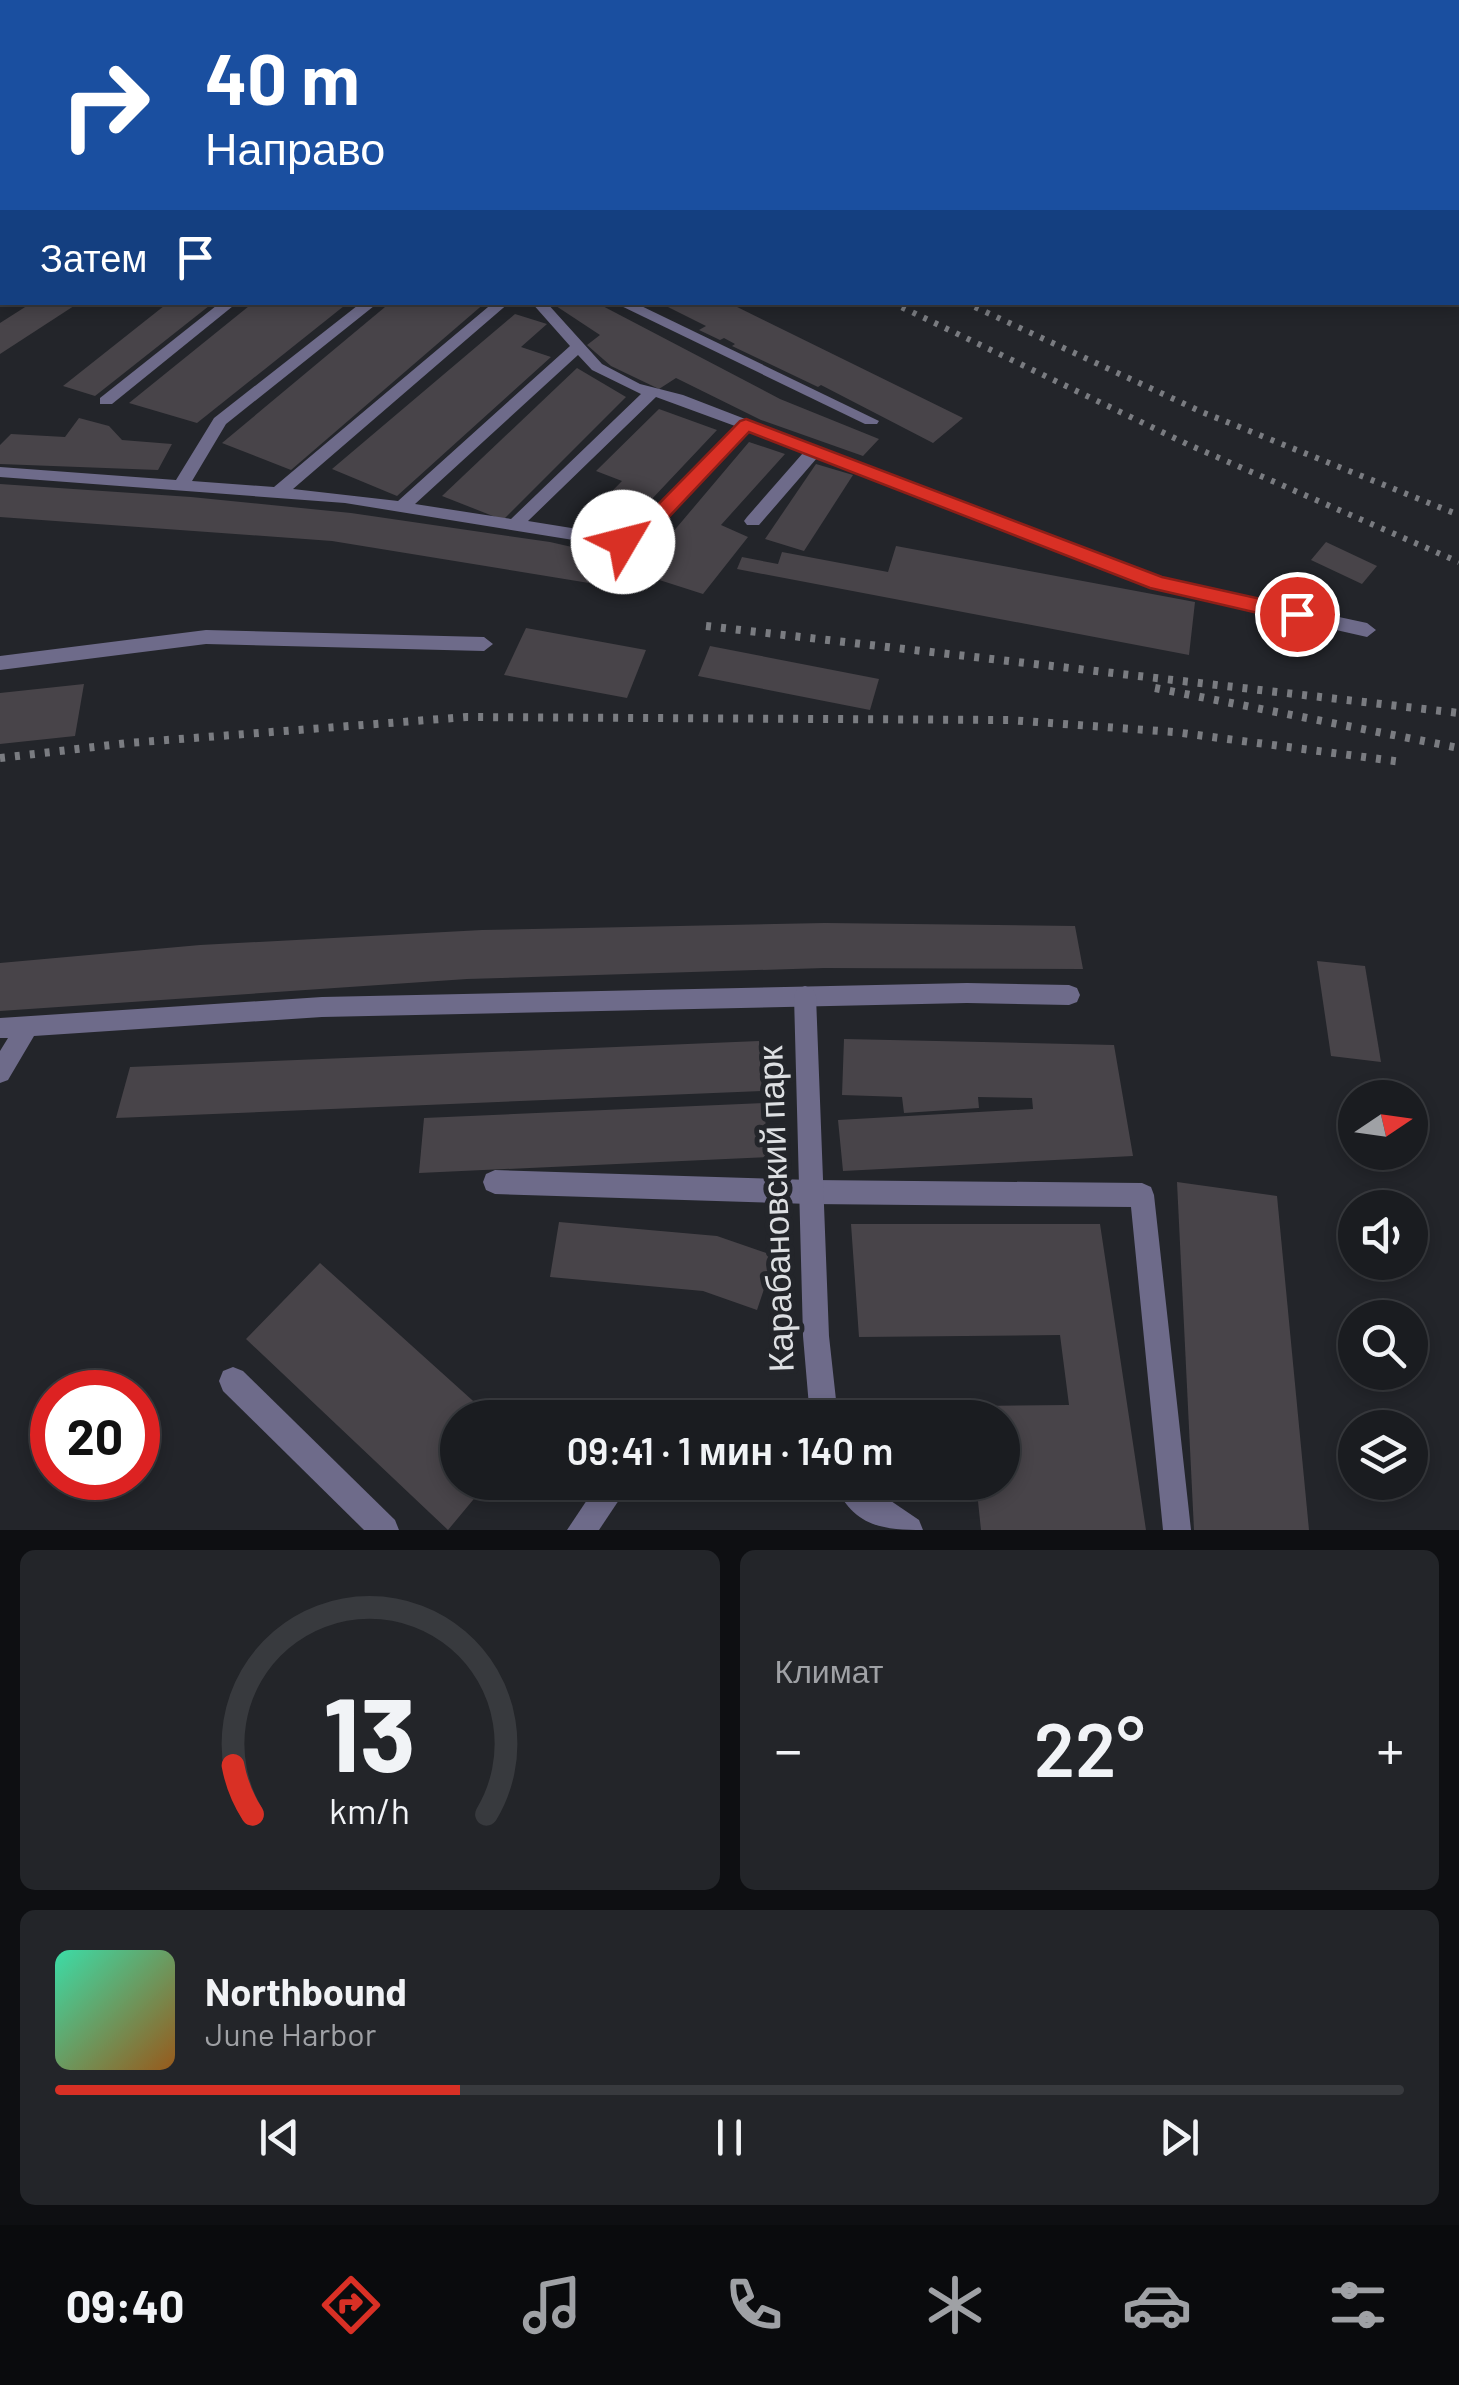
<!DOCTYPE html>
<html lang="ru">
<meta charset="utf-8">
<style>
body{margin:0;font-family:Barlow,sans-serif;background:#232529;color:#f1f3f6;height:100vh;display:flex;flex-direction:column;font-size:38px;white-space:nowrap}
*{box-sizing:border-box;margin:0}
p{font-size:32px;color:#9fa1a5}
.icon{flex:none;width:55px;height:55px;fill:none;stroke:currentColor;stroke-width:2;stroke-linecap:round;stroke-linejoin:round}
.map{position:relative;height:1530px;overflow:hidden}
.details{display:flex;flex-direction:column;gap:20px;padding:20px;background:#0e0f12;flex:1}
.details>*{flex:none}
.top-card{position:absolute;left:0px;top:0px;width:1460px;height:305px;box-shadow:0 5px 15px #0003,0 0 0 2px #383a3e;background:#1a4fa0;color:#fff;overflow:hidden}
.needle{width:65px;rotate:77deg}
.controls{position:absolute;left:1338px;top:1080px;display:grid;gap:20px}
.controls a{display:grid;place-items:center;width:90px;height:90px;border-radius:50%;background:#1a1c20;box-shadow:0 5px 15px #0003,0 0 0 2px #383a3e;font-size:50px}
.speed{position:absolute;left:30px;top:1370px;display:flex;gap:20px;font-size:50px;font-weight:700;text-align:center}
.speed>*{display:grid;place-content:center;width:130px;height:130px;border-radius:50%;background:#1a1c20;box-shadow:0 5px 15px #0003,0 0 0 2px #383a3e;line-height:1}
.speed .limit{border:15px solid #d22;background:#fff;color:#111}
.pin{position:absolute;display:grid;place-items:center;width:85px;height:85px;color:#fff;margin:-42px;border:5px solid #fff;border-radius:50%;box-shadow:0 2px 10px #0007}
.me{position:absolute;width:110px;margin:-55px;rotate:53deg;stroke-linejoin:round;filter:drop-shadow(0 0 8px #0008)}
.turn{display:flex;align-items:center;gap:35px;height:210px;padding:0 40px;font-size:45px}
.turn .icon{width:130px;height:130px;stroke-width:2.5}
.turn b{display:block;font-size:70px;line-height:85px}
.then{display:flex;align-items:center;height:95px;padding:0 40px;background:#0003;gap:20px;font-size:38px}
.big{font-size:75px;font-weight:600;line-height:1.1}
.details .tile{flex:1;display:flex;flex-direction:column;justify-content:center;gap:15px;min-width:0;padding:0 35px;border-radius:15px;background:#232529}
.details .dial{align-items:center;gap:0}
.dial svg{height:260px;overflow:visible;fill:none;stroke:#383a3e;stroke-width:7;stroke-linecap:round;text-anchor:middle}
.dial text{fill:#f1f3f6;stroke:none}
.song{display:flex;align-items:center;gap:30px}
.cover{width:120px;height:120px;border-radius:15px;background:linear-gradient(135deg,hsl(160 70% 55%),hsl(30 70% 35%))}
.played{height:10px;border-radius:5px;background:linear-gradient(90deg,#d93025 30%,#383a3e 30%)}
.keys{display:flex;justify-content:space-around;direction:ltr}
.heat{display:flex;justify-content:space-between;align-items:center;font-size:55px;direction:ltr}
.details .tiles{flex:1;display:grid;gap:20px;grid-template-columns:1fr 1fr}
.tile:last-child{grid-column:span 2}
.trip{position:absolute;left:440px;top:1400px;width:580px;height:100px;border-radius:50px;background:#1a1c20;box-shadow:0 5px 15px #0003,0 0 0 2px #383a3e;font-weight:600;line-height:100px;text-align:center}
.tab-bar{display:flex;height:160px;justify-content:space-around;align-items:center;background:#0a0b0d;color:#9fa1a5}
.tab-bar .icon{width:70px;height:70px}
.tab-bar .selected{color:#d93025}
.tab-bar b{font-size:45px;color:#f1f3f6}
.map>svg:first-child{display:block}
.building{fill:#484449}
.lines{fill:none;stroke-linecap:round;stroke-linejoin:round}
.service{fill:#6e6b8a;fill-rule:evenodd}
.minor{fill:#6e6b8a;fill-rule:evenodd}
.rail-far2{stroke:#7a7c81;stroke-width:5;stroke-dasharray:4 6;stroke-linecap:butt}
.rail-far1{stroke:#7a7c81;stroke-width:6;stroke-dasharray:4 8;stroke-linecap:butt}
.rail{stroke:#7a7c81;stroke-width:8;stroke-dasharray:5 10;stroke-linecap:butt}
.route{fill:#d93025;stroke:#8d1f18;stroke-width:2.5}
.labels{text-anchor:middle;stroke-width:10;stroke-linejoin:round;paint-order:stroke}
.near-street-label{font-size:35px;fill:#dddfe2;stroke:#23252a}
</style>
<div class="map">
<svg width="1459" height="1530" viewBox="0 0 1459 1530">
<rect width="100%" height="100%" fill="#23252a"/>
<g class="building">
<polygon points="33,302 80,302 0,354 0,323"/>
<polygon points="169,302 214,302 95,396 63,386"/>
<polygon points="254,302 349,302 197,423 129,403"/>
<polygon points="391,302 486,302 291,470 222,443"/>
<polygon points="550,302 595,302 780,399 879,439 863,456 761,420 676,378 659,389 611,366 587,345 600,335"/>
<polygon points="658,302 727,302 963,418 933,443 821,385 818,387 732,346 735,344 724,338 720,340 699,330 706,326"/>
<polygon points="515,314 547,324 521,347 551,357 397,496 332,469"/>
<polygon points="577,368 626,397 503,520 442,496"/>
<polygon points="659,409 717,430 616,537 581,523 622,481 596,471"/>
<polygon points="79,418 109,426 122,440 172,444 158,470 0,464 0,445 11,434 65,437"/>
<polygon points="749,442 785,454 721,525 748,537 703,594 650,577 638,591 332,541 0,517 0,484 191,497 351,513 550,542 660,567 667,558 656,552"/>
<polygon points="816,464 853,475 804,551 765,539"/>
<polygon points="1326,542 1377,566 1362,584 1311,560"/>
<polygon points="896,546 1195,602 1189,655 737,569 742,557 778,564 782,552 888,572"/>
<polygon points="526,628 646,650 627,698 504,675"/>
<polygon points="710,646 879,679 870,710 698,676"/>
<polygon points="84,684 75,736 0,744 0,693"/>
<polygon points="825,923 1075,926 1083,969 824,968 467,979 0,1011 0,963 200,945 482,930"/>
<polygon points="1317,961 1365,966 1381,1062 1331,1056"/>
<polygon points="844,1039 1114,1045 1133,1156 843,1171 838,1120 1033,1109 1032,1098 978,1097 979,1108 904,1113 902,1097 842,1095"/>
<polygon points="759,1041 762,1091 116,1118 130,1067"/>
<polygon points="764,1103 768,1157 419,1173 424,1118"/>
<polygon points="1177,1182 1277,1196 1309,1530 1194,1530"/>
<polygon points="559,1222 717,1236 775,1256 757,1310 703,1291 550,1277"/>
<polygon points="851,1224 1100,1224 1146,1530 981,1530 976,1482 1002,1482 1002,1418 891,1418 890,1407 1069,1405 1060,1335 859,1337"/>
<polygon points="320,1263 492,1418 458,1418 458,1482 488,1482 448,1530 246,1339"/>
</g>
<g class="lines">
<g class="service">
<polygon points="795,0 812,0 814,2 798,2"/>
<polygon points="1057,0 1072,0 1074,2 1059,2"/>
<polygon points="221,302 238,302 112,404 100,404 100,398"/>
<path d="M362,302H379L226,424L192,481L274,487L494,302H510L293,489L398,501L570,346L531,302H546L602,364L640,384L683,395L1161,579L1367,623L1376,630L1367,637L1151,588L817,458L759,525H747L744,521L747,517L803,453L748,431L647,538L623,548L345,503L0,477V467L176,480L214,418ZM578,355L592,370L641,394L511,519L415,504ZM656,397L735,426L635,530L621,536L528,521Z"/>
<polygon points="613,302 633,302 879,421 877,424 865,424"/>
<polygon points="206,630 484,637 493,644 484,651 206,644 0,670 0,656"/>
<polygon points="967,983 1069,985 1077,988 1080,995 1077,1002 1069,1005 967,1003 322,1017 34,1036 8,1080 0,1083 0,1051 8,1038 0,1038 0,1018 322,997"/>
<polygon points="495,1170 811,1180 1142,1183 1151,1187 1154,1195 1191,1530 1163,1530 1131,1207 811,1204 495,1194 486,1190 483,1182 486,1174"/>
<polygon points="233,1367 243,1371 395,1520 399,1530 364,1530 223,1391 219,1381 223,1371"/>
<polygon points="824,1398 834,1402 838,1412 835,1418 764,1418 768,1408"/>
<polygon points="599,1482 631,1482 599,1530 567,1530"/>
</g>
<g class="minor">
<polygon points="2,89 2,97 0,98 0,90"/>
<polygon points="805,986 813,989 816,996 829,1336 838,1418 810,1418 803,1336 794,996 797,989"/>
<path d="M834,1482H863L919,1520L923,1530C881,1530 852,1526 834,1482Z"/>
</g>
<g class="rail-far2">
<polyline points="337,0 341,2"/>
<polyline points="361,0 365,2"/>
<polyline points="590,0 596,2"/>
</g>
<g class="rail-far1">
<polyline points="891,302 1187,444 1459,562"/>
<polyline points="964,302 1202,412 1459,515"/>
</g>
<g class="rail">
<polyline points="706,626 1459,713"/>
<polyline points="1155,688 1459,748"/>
<polyline points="0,758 128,743 467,717 1009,720 1174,732 1402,762"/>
</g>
</g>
<polygon class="route" points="746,419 1162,577 1297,607 1308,614 1297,622 1150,588 749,432 648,539 623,548 616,546 616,537 634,529 740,421"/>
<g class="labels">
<g class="near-street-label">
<text transform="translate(776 1209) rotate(-92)" y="12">Карабановский парк</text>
</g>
</g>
</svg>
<div class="controls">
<a><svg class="needle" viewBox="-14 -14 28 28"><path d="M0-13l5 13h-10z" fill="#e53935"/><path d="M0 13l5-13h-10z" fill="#9fa1a5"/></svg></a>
<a><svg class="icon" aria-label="sound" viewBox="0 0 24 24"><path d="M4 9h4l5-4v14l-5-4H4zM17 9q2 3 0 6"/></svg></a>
<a><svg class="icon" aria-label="search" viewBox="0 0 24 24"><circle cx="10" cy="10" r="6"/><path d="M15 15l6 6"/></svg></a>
<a><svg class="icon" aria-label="layers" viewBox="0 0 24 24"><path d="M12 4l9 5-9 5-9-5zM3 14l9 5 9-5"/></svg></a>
</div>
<div class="speed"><div class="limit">20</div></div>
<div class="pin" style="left:1297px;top:614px;background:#d93025"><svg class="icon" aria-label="arrive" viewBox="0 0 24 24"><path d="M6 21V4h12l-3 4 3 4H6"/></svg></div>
<svg class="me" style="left:623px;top:542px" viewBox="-20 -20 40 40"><circle r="19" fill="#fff"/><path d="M0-13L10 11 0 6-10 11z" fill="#d93025"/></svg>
<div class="trip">09:41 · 1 мин · 140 m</div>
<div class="top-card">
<div class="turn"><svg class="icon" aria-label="right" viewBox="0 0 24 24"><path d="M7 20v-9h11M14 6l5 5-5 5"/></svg><div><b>40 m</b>Направо</div></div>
<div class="then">Затем<svg class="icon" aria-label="arrive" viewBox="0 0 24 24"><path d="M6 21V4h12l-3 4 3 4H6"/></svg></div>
</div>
</div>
<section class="details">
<div class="tiles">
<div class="tile dial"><svg viewBox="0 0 100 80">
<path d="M14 69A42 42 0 1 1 86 69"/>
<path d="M14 69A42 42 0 0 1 8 54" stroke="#d93025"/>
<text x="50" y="56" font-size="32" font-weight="700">13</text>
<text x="50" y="72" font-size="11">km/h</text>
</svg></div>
<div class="tile"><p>Климат</p>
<div class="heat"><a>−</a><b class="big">22°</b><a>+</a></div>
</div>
<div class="tile">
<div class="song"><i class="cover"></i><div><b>Northbound</b><p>June Harbor</p></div></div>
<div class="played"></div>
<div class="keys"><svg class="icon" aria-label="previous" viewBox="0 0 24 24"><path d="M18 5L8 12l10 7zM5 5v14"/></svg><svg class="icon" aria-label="pause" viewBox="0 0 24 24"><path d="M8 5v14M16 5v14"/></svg><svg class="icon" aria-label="next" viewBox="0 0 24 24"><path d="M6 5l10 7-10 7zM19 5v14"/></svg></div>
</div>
</div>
</section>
<nav class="tab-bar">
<b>09:40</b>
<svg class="icon selected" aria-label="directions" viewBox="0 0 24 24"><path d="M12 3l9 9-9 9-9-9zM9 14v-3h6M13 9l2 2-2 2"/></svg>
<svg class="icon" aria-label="music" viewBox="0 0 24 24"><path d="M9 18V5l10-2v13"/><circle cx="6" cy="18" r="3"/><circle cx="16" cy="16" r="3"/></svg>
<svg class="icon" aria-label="phone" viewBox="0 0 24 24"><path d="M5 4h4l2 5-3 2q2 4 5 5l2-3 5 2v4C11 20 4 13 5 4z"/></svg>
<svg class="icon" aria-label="climate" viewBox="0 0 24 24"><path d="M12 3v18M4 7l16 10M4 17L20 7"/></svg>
<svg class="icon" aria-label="car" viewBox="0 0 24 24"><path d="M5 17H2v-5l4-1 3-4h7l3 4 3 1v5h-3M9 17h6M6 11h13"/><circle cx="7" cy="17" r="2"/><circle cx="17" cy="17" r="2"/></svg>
<svg class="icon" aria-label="filters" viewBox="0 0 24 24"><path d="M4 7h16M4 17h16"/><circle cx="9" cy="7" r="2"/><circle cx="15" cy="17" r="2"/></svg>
</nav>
